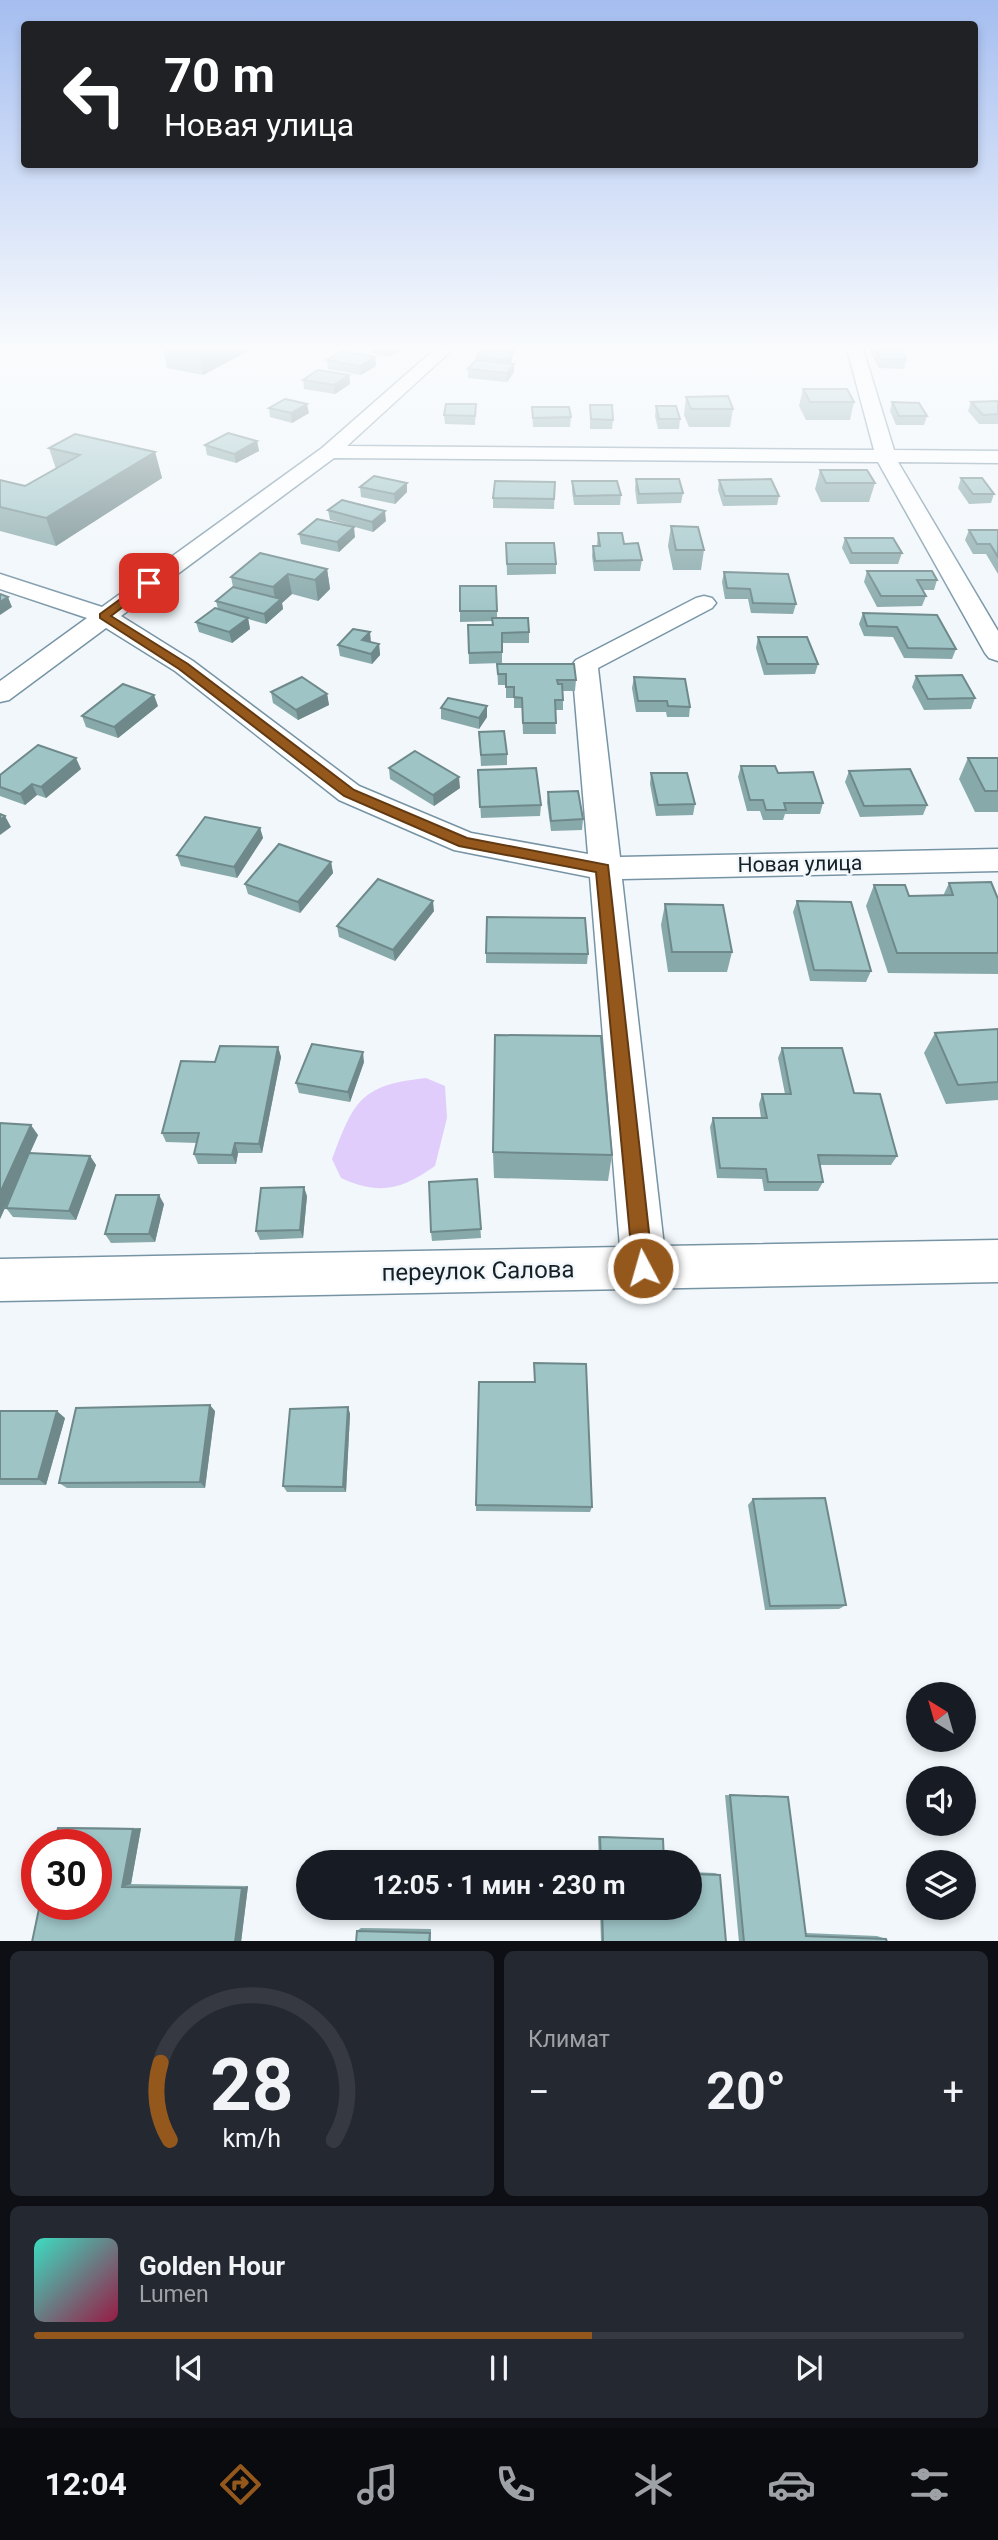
<!DOCTYPE html>
<html lang="ru">
<meta charset="utf-8">
<style>
body{margin:0;font-family:Roboto,sans-serif;background:#242831;color:#f1f3f6;height:100vh;display:flex;flex-direction:column;font-size:26px;white-space:nowrap}
*{box-sizing:border-box;margin:0}
p{font-size:23px;color:#9ea1a6}
.icon{flex:none;width:38px;height:38px;fill:none;stroke:currentColor;stroke-width:2;stroke-linecap:round;stroke-linejoin:round}
.map{position:relative;height:1941px;overflow:hidden}
.side{display:flex;flex-direction:column;gap:10px;padding:10px;background:#0d0f14;flex:1}
.side>*{flex:none}
.hud{position:absolute;left:21px;top:21px;width:957px;height:147px;border-radius:7px;box-shadow:0 4px 10px #0003;background:#202124;color:#fff;overflow:hidden}
.needle{width:46px;rotate:323deg}
.controls{position:absolute;left:906px;top:1682px;display:grid;gap:14px}
.controls a{display:grid;place-items:center;width:70px;height:70px;border-radius:50%;background:#171b24;box-shadow:0 4px 10px #0003;font-size:35px}
.speed{position:absolute;left:21px;top:1829px;display:flex;gap:14px;font-size:35px;font-weight:700;text-align:center}
.speed>*{display:grid;place-content:center;width:91px;height:91px;border-radius:50%;background:#171b24;box-shadow:0 4px 10px #0003;line-height:1}
.speed .limit{border:10px solid #d22;background:#fff;color:#111}
.pin{position:absolute;display:grid;place-items:center;width:60px;height:60px;color:#fff;margin:-30px;border-radius:14px;box-shadow:0 4px 10px #0006}
.me{position:absolute;width:77px;margin:-38px;rotate:354deg;stroke-linejoin:round;filter:drop-shadow(0 0 5px #0008)}
.turn{display:flex;align-items:center;gap:24px;height:147px;padding:0 28px;font-size:32px}
.turn .icon{width:91px;height:91px;stroke-width:2.5}
.turn b{display:block;font-size:49px;line-height:60px}
.big{font-size:52px;font-weight:700;line-height:1.1}
.side .widget{flex:1;display:flex;flex-direction:column;justify-content:center;gap:10px;min-width:0;padding:0 24px;border-radius:10px;background:#242831}
.side .dial{align-items:center;gap:0}
.dial svg{height:182px;overflow:visible;fill:none;stroke:#363941;stroke-width:7;stroke-linecap:round;text-anchor:middle}
.dial text{fill:#f1f3f6;stroke:none}
.song{display:flex;align-items:center;gap:21px}
.cover{width:84px;height:84px;border-radius:10px;background:linear-gradient(135deg,hsl(170 70% 55%),hsl(340 70% 35%))}
.played{height:7px;border-radius:4px;background:linear-gradient(90deg,#95581c 60%,#363941 60%)}
.keys{display:flex;justify-content:space-around;direction:ltr}
.heat{display:flex;justify-content:space-between;align-items:center;font-size:38px;direction:ltr}
.side .tiles{flex:1;display:grid;gap:10px;grid-template-columns:1fr 1fr}
.widget:last-child{grid-column:span 2}
.trip{position:absolute;left:296px;top:1850px;width:406px;height:70px;border-radius:35px;background:#171b24;box-shadow:0 4px 10px #0003;font-weight:700;line-height:70px;text-align:center}
.tabs{display:flex;height:112px;justify-content:space-around;align-items:center;background:#090b0e;color:#9ea1a6}
.tabs .icon{width:49px;height:49px}
.tabs .current{color:#95581c}
.tabs b{font-size:32px;color:#f1f3f6}
.map>svg:first-child{display:block}
.water{fill:#e0cdfc}
.lines{fill:none;stroke-linecap:round;stroke-linejoin:round}
.minor-casing{stroke:#7794a5;stroke-width:3}
.minor{fill:#fff;fill-rule:evenodd}
.wall{fill:#88a9aa}
.shaded-wall{fill:#6f898b}
.building{fill:#9ec4c6;stroke:#6f898b;stroke-width:2}
.route{fill:#95581c;stroke:#613912;stroke-width:2}
.labels{text-anchor:middle;stroke-width:5;stroke-linejoin:round;paint-order:stroke}
.street-label{font-size:21px;fill:#142026;stroke:#f1f7fb}
.near-street-label{font-size:24px;fill:#142026;stroke:#f1f7fb}
</style>
<div class="map">
<svg width="998" height="1942" viewBox="0 0 998 1942">
<rect width="100%" height="100%" fill="#f1f7fb"/>
<path class="water" d="M426,1078L445,1086L447,1118L435,1166C402,1189 380,1196 341,1178L332,1159C354,1100 361,1085 426,1078Z"/>
<g class="lines">
<defs>
<polygon id="minor" points="435,349 453,349 347,446 874,450 847,349 863,349 894,450 998,451 998,463 898,462 998,631 998,661 989,658 985,653 878,462 334,458 121,616 193,661 359,786 471,833 588,854 572,665 576,660 696,598 704,596 712,598 716,603 712,608 598,668 620,857 998,849 998,871 622,879 664,1246 998,1240 998,1282 0,1301 0,1259 620,1247 590,877 454,850 339,800 175,671 106,628 9,700 0,702 0,681 87,618 0,589 0,574 102,607 322,448"/>
</defs>
<use href="#minor" class="minor-casing"/>
<use href="#minor" class="minor"/>
</g>
<g class="wall">
<polygon points="163,349 252,349 203,375 167,368"/>
<polygon points="371,349 400,349 400,350 389,357 371,353"/>
<polygon points="479,349 516,349 512,356 512,361 511,363 514,372 507,382 468,378 468,369 476,360 476,357 479,353"/>
<polygon points="871,349 901,349 906,360 904,369 879,368 870,352"/>
<polygon points="375,357 376,366 361,375 328,369 327,360"/>
<polygon points="349,375 350,384 335,394 304,389 303,380"/>
<polygon points="803,389 854,402 850,420 806,420 799,406"/>
<polygon points="686,397 733,409 730,427 689,427 684,415"/>
<polygon points="998,401 998,424 979,424 968,411 971,402"/>
<polygon points="892,402 927,416 924,425 896,425 890,411"/>
<polygon points="476,404 475,425 445,424 444,415"/>
<polygon points="590,405 613,420 612,429 590,429"/>
<polygon points="656,406 680,419 679,429 658,429 655,416"/>
<polygon points="532,407 571,417 570,427 533,427"/>
<polygon points="269,408 309,413 292,423 270,417"/>
<polygon points="257,441 259,451 236,463 207,455 205,445"/>
<polygon points="49,448 155,452 162,478 56,546 0,531 0,480 25,486 56,469"/>
<polygon points="820,470 875,483 869,502 821,502 815,489"/>
<polygon points="961,478 994,494 991,503 969,504 958,488"/>
<polygon points="636,479 683,493 681,503 637,504 635,489"/>
<polygon points="719,480 779,496 777,505 723,506 718,490"/>
<polygon points="572,481 621,495 620,505 574,505 572,491"/>
<polygon points="555,482 554,509 493,508 493,498"/>
<polygon points="407,483 407,492 395,504 361,497 360,487"/>
<polygon points="328,510 386,521 373,532 330,520"/>
<polygon points="671,526 704,550 701,570 673,570 668,546"/>
<polygon points="969,530 998,530 998,574 986,554 973,554 965,540"/>
<polygon points="598,533 624,544 642,560 640,571 594,571 592,556 593,546 597,546"/>
<polygon points="299,534 355,537 339,552 301,544"/>
<polygon points="845,538 902,553 898,564 850,564 842,548"/>
<polygon points="506,543 556,564 556,574 507,575"/>
<polygon points="327,569 330,589 318,601 292,594 282,603 283,609 266,624 248,619 250,629 232,643 199,632 196,622 218,609 216,601 233,587 231,577"/>
<polygon points="867,571 937,580 934,590 923,590 926,596 922,606 877,607 864,582"/>
<polygon points="724,572 796,604 793,614 751,613 748,599 725,599 722,582"/>
<polygon points="460,586 497,611 497,618 529,632 529,643 502,643 502,663 469,664 468,625 492,625 492,621 460,622"/>
<polygon points="863,613 956,649 952,659 904,658 893,637 864,636 859,624"/>
<polygon points="758,637 818,664 815,674 764,675 756,648"/>
<polygon points="371,642 379,644 380,655 372,664 340,656 338,645"/>
<polygon points="497,664 576,680 575,691 563,691 563,710 555,710 556,734 523,734 522,708 514,708 514,698 506,698 506,685 498,685"/>
<polygon points="916,676 975,698 971,709 924,710 912,687"/>
<polygon points="634,677 690,707 689,717 667,717 666,712 636,712 632,688"/>
<polygon points="271,692 327,694 329,705 298,720 273,703"/>
<polygon points="158,706 118,738 86,727 82,716"/>
<polygon points="441,708 487,717 479,729 441,719"/>
<polygon points="479,732 507,754 507,765 481,766"/>
<polygon points="968,758 998,758 998,812 975,812 959,779"/>
<polygon points="741,766 778,773 823,803 820,814 785,814 783,820 763,820 760,811 747,811 738,777"/>
<polygon points="389,768 460,788 434,806 390,779"/>
<polygon points="81,769 46,798 37,795 25,805 0,796 0,775"/>
<polygon points="478,770 541,805 540,816 481,818"/>
<polygon points="849,771 927,805 923,815 860,817 845,782"/>
<polygon points="651,773 695,804 693,815 656,816 650,784"/>
<polygon points="548,792 583,819 582,830 551,831 547,802"/>
<polygon points="260,828 263,838 237,878 181,866 177,855"/>
<polygon points="331,862 333,873 300,913 248,894 245,884"/>
<polygon points="949,883 998,899 998,974 888,973 866,906 874,885 909,896 943,896"/>
<polygon points="797,901 871,971 866,982 810,981 793,912"/>
<polygon points="665,904 732,952 727,972 668,972 661,925"/>
<polygon points="434,911 395,961 339,937 337,926"/>
<polygon points="486,953 588,954 587,964 486,963"/>
<polygon points="998,1029 998,1100 946,1104 924,1053 935,1033"/>
<polygon points="278,1047 281,1057 262,1153 238,1153 236,1164 198,1164 194,1154 197,1143 166,1142 162,1133"/>
<polygon points="782,1048 854,1093 897,1156 891,1165 820,1165 823,1182 818,1191 764,1191 762,1179 717,1178 710,1127 713,1118 761,1118 759,1104 762,1094 785,1094 778,1058"/>
<polygon points="364,1062 350,1102 299,1093 296,1083"/>
<polygon points="0,1123 38,1135 30,1153 90,1156 96,1165 76,1220 13,1217 6,1208 16,1184 0,1219"/>
<polygon points="493,1152 612,1155 608,1181 494,1178"/>
<polygon points="477,1179 481,1238 432,1241 431,1232"/>
<polygon points="307,1196 303,1238 260,1240 256,1231"/>
<polygon points="164,1204 155,1242 111,1243 105,1234"/>
<polygon points="534,1363 592,1507 590,1512 476,1511 476,1505 534,1382"/>
<polygon points="348,1407 350,1414 346,1492 287,1492 283,1486"/>
<polygon points="0,1411 65,1418 46,1485 0,1485"/>
<polygon points="215,1411 205,1488 67,1488 59,1483"/>
<polygon points="753,1499 846,1605 839,1609 765,1610 748,1505"/>
<polygon points="725,1795 788,1797 806,1933 877,1936 886,1939 887,1942 739,1942"/>
<polygon points="67,1827 141,1828 131,1884 248,1886 241,1942 32,1942 58,1828"/>
<polygon points="598,1836 663,1839 664,1862 599,1862"/>
<polygon points="690,1872 715,1873 720,1875 726,1942 601,1942 600,1908 690,1908"/>
<polygon points="361,1928 431,1929 431,1942 356,1942 357,1931"/>
</g>
<g class="shaded-wall">
<polygon points="202,349 252,349 203,375 198,351"/>
<polygon points="388,349 400,349 400,350 389,357"/>
<polygon points="512,349 516,349 512,356 512,361 508,368 508,360 512,353"/>
<polygon points="375,357 376,366 361,375 360,366"/>
<polygon points="514,364 514,372 507,382 507,373"/>
<polygon points="349,375 350,384 335,394 334,385"/>
<polygon points="307,404 309,413 292,423 291,413"/>
<polygon points="257,441 259,451 236,463 234,454"/>
<polygon points="155,452 162,478 56,546 46,518"/>
<polygon points="407,483 407,492 395,504 394,494"/>
<polygon points="385,511 386,521 373,532 372,522"/>
<polygon points="354,527 355,537 339,552 337,542"/>
<polygon points="327,569 330,589 318,601 315,580"/>
<polygon points="288,574 292,594 282,603 283,609 266,624 264,614 276,604 273,587"/>
<polygon points="8,597 12,607 0,615 0,602"/>
<polygon points="248,618 250,629 232,643 229,632"/>
<polygon points="370,632 371,642 362,640"/>
<polygon points="379,644 380,655 372,664 371,654"/>
<polygon points="327,694 329,705 298,720 296,710"/>
<polygon points="154,695 158,706 118,738 114,727"/>
<polygon points="487,706 487,717 479,729 479,718"/>
<polygon points="76,758 81,769 46,798 41,787"/>
<polygon points="459,777 460,788 434,806 433,795"/>
<polygon points="32,784 37,795 25,805 20,794"/>
<polygon points="5,816 11,827 0,835 0,820"/>
<polygon points="260,828 263,838 237,878 234,867"/>
<polygon points="331,862 333,873 300,913 298,902"/>
<polygon points="433,901 434,911 395,961 393,950"/>
<polygon points="278,1047 281,1057 262,1153 259,1144"/>
<polygon points="363,1052 364,1062 350,1102 348,1092"/>
<polygon points="31,1125 38,1135 0,1219 0,1193"/>
<polygon points="235,1143 238,1153 236,1164 232,1155"/>
<polygon points="90,1156 96,1165 76,1220 69,1211"/>
<polygon points="304,1187 307,1196 303,1238 300,1230"/>
<polygon points="159,1195 164,1204 155,1242 149,1234"/>
<polygon points="210,1405 215,1411 205,1488 200,1482"/>
<polygon points="348,1407 350,1414 346,1492 343,1487"/>
<polygon points="57,1411 65,1418 46,1485 38,1479"/>
<polygon points="141,1828 131,1884 122,1887 133,1829"/>
<polygon points="248,1886 241,1942 235,1942 242,1888"/>
</g>
<g class="building">
<polygon points="876,349 901,349 906,360 881,359"/>
<polygon points="481,350 512,353 508,360 476,357"/>
<polygon points="342,351 375,357 360,366 327,360"/>
<polygon points="476,360 514,364 507,373 468,369"/>
<polygon points="318,370 349,375 334,385 303,380"/>
<polygon points="803,389 847,389 854,402 810,402"/>
<polygon points="728,396 733,409 691,409 686,397"/>
<polygon points="285,399 307,404 291,413 269,408"/>
<polygon points="998,401 998,414 983,415 971,402"/>
<polygon points="892,402 919,403 927,416 899,416"/>
<polygon points="446,404 476,404 475,416 444,415"/>
<polygon points="590,405 612,405 613,420 591,419"/>
<polygon points="656,406 676,406 680,419 659,419"/>
<polygon points="532,407 569,407 571,417 533,418"/>
<polygon points="228,433 257,441 234,454 205,445"/>
<polygon points="75,434 155,452 46,518 0,507 0,480 25,486 80,455 49,448"/>
<polygon points="820,470 867,470 875,483 826,483"/>
<polygon points="374,476 407,483 394,494 360,487"/>
<polygon points="961,478 982,478 994,494 973,494"/>
<polygon points="636,479 679,479 683,493 639,494"/>
<polygon points="771,479 779,496 725,496 719,480"/>
<polygon points="495,481 555,482 554,499 493,498"/>
<polygon points="572,481 617,481 621,495 575,496"/>
<polygon points="342,500 385,511 372,522 328,510"/>
<polygon points="317,519 354,527 337,542 299,534"/>
<polygon points="671,526 698,527 704,550 676,550"/>
<polygon points="969,530 998,530 998,557 990,544 977,544"/>
<polygon points="598,533 622,533 624,544 638,543 642,560 595,561 593,546 600,546"/>
<polygon points="845,538 893,538 902,553 852,553"/>
<polygon points="506,543 554,543 556,564 507,564"/>
<polygon points="260,553 327,569 315,580 288,574 273,587 231,577"/>
<polygon points="867,571 932,571 937,580 917,580 926,596 881,596"/>
<polygon points="724,572 788,574 796,604 753,603 750,589 727,588"/>
<polygon points="460,586 496,586 497,611 460,611"/>
<polygon points="233,587 281,599 264,614 216,601"/>
<polygon points="0,594 8,597 0,602"/>
<polygon points="215,608 248,618 229,632 196,622"/>
<polygon points="863,613 937,615 956,649 908,648 897,627 867,626"/>
<polygon points="492,618 528,618 529,632 502,633 502,652 469,653 468,625 493,625"/>
<polygon points="353,629 370,632 362,640 379,644 371,654 338,645"/>
<polygon points="758,637 807,637 818,664 767,664"/>
<polygon points="497,664 574,664 576,680 557,680 558,684 562,684 563,700 555,700 556,723 523,723 522,698 514,697 514,687 506,687 506,674 498,674"/>
<polygon points="962,675 975,698 928,699 916,676"/>
<polygon points="302,677 327,694 296,710 271,692"/>
<polygon points="634,677 685,679 690,707 668,706 667,701 638,701"/>
<polygon points="123,684 154,695 114,727 82,716"/>
<polygon points="448,698 487,706 479,718 441,708"/>
<polygon points="504,731 507,754 481,755 479,732"/>
<polygon points="38,745 76,758 41,787 32,784 20,794 0,787 0,775"/>
<polygon points="415,751 459,777 433,795 389,768"/>
<polygon points="968,758 998,758 998,791 985,791"/>
<polygon points="741,766 775,766 778,773 813,772 823,803 784,803 786,810 766,810 763,800 750,800"/>
<polygon points="536,768 541,805 480,807 478,770"/>
<polygon points="910,769 927,805 864,806 849,771"/>
<polygon points="651,773 687,773 695,804 658,805"/>
<polygon points="578,791 583,819 551,821 548,792"/>
<polygon points="0,814 5,816 0,820"/>
<polygon points="205,817 260,828 234,867 177,855"/>
<polygon points="279,844 331,862 298,902 245,884"/>
<polygon points="378,879 433,901 393,950 337,926"/>
<polygon points="991,882 998,899 998,953 897,953 874,885 905,885 909,896 953,895 949,883"/>
<polygon points="797,901 851,902 871,971 814,970"/>
<polygon points="665,904 723,905 732,952 672,952"/>
<polygon points="487,917 585,918 588,954 486,953"/>
<polygon points="998,1029 998,1082 958,1085 935,1033"/>
<polygon points="495,1035 601,1036 612,1155 493,1152"/>
<polygon points="312,1044 363,1052 348,1092 296,1083"/>
<polygon points="220,1046 278,1047 259,1144 235,1143 232,1155 194,1154 199,1133 162,1133 181,1061 215,1062"/>
<polygon points="782,1048 842,1048 854,1093 880,1094 897,1156 818,1155 823,1182 768,1182 766,1169 720,1168 713,1118 767,1118 762,1094 791,1094"/>
<polygon points="0,1123 31,1125 0,1193"/>
<polygon points="29,1153 90,1156 69,1211 6,1208"/>
<polygon points="477,1179 481,1229 431,1232 429,1182"/>
<polygon points="304,1187 300,1230 256,1231 261,1188"/>
<polygon points="116,1195 159,1195 149,1234 105,1234"/>
<polygon points="534,1363 586,1364 592,1507 476,1505 479,1382 535,1382"/>
<polygon points="210,1405 200,1482 59,1483 76,1408"/>
<polygon points="348,1407 343,1487 283,1486 290,1409"/>
<polygon points="0,1411 57,1411 38,1479 0,1479"/>
<polygon points="825,1498 846,1605 770,1606 753,1499"/>
<polygon points="730,1795 788,1797 806,1936 886,1939 887,1942 744,1942"/>
<polygon points="58,1828 133,1829 122,1887 242,1888 235,1942 32,1942 40,1904 96,1904 96,1844 54,1844"/>
<polygon points="600,1837 663,1839 664,1862 601,1862"/>
<polygon points="690,1874 720,1875 726,1942 603,1942 602,1908 690,1908"/>
<polygon points="357,1931 430,1933 429,1942 356,1942"/>
</g>
<linearGradient id="sky" x2="0" y2="1"><stop stop-color="#a5bef0"/><stop offset="0.56" stop-color="#f9fbfd"/><stop offset="1" stop-color="#f9fbfd" stop-opacity="0"/></linearGradient>
<rect width="998" height="621" fill="url(#sky)"/>
<polygon class="route" points="145,581 154,583 111,616 188,664 354,790 467,838 608,865 653,1268 651,1275 643,1277 636,1275 633,1268 596,872 459,846 344,796 179,669 100,618 100,614"/>
<g class="labels">
<g class="street-label">
<text transform="translate(800 864) rotate(-1)" y="7">Новая улица</text>
</g>
<g class="near-street-label">
<text transform="translate(478 1271) rotate(-1)" y="8">переулок Салова</text>
</g>
</g>
</svg>
<div class="controls">
<a><svg class="needle" viewBox="-14 -14 28 28"><path d="M0-13l5 13h-10z" fill="#e53935"/><path d="M0 13l5-13h-10z" fill="#9ea1a6"/></svg></a>
<a><svg class="icon" aria-label="sound" viewBox="0 0 24 24"><path d="M4 9h4l5-4v14l-5-4H4zM17 9q2 3 0 6"/></svg></a>
<a><svg class="icon" aria-label="layers" viewBox="0 0 24 24"><path d="M12 4l9 5-9 5-9-5zM3 14l9 5 9-5"/></svg></a>
</div>
<div class="speed"><div class="limit">30</div></div>
<div class="pin" style="left:149px;top:583px;background:#d93025"><svg class="icon" aria-label="arrive" viewBox="0 0 24 24"><path d="M6 21V4h12l-3 4 3 4H6"/></svg></div>
<svg class="me" style="left:643px;top:1268px" viewBox="-20 -20 40 40"><circle r="17" fill="#95581c" stroke="#fff" stroke-width="3"/><path d="M0-11L8 9 0 5-8 9z" fill="#fff"/></svg>
<div class="trip">12:05 · 1 мин · 230 m</div>
<div class="hud">
<div class="turn"><svg class="icon" aria-label="left" viewBox="0 0 24 24"><path d="M17 20v-9H6M10 6l-5 5 5 5"/></svg><div><b>70 m</b>Новая улица</div></div>
</div>
</div>
<section class="side">
<div class="tiles">
<div class="widget dial"><svg viewBox="0 0 100 80">
<path d="M14 69A42 42 0 1 1 86 69"/>
<path d="M14 69A42 42 0 0 1 10 35" stroke="#95581c"/>
<text x="50" y="56" font-size="32" font-weight="700">28</text>
<text x="50" y="72" font-size="11">km/h</text>
</svg></div>
<div class="widget"><p>Климат</p>
<div class="heat"><a>−</a><b class="big">20°</b><a>+</a></div>
</div>
<div class="widget">
<div class="song"><i class="cover"></i><div><b>Golden Hour</b><p>Lumen</p></div></div>
<div class="played"></div>
<div class="keys"><svg class="icon" aria-label="previous" viewBox="0 0 24 24"><path d="M18 5L8 12l10 7zM5 5v14"/></svg><svg class="icon" aria-label="pause" viewBox="0 0 24 24"><path d="M8 5v14M16 5v14"/></svg><svg class="icon" aria-label="next" viewBox="0 0 24 24"><path d="M6 5l10 7-10 7zM19 5v14"/></svg></div>
</div>
</div>
</section>
<nav class="tabs">
<b>12:04</b>
<svg class="icon current" aria-label="directions" viewBox="0 0 24 24"><path d="M12 3l9 9-9 9-9-9zM9 14v-3h6M13 9l2 2-2 2"/></svg>
<svg class="icon" aria-label="music" viewBox="0 0 24 24"><path d="M9 18V5l10-2v13"/><circle cx="6" cy="18" r="3"/><circle cx="16" cy="16" r="3"/></svg>
<svg class="icon" aria-label="phone" viewBox="0 0 24 24"><path d="M5 4h4l2 5-3 2q2 4 5 5l2-3 5 2v4C11 20 4 13 5 4z"/></svg>
<svg class="icon" aria-label="climate" viewBox="0 0 24 24"><path d="M12 3v18M4 7l16 10M4 17L20 7"/></svg>
<svg class="icon" aria-label="car" viewBox="0 0 24 24"><path d="M5 17H2v-5l4-1 3-4h7l3 4 3 1v5h-3M9 17h6M6 11h13"/><circle cx="7" cy="17" r="2"/><circle cx="17" cy="17" r="2"/></svg>
<svg class="icon" aria-label="filters" viewBox="0 0 24 24"><path d="M4 7h16M4 17h16"/><circle cx="9" cy="7" r="2"/><circle cx="15" cy="17" r="2"/></svg>
</nav>
